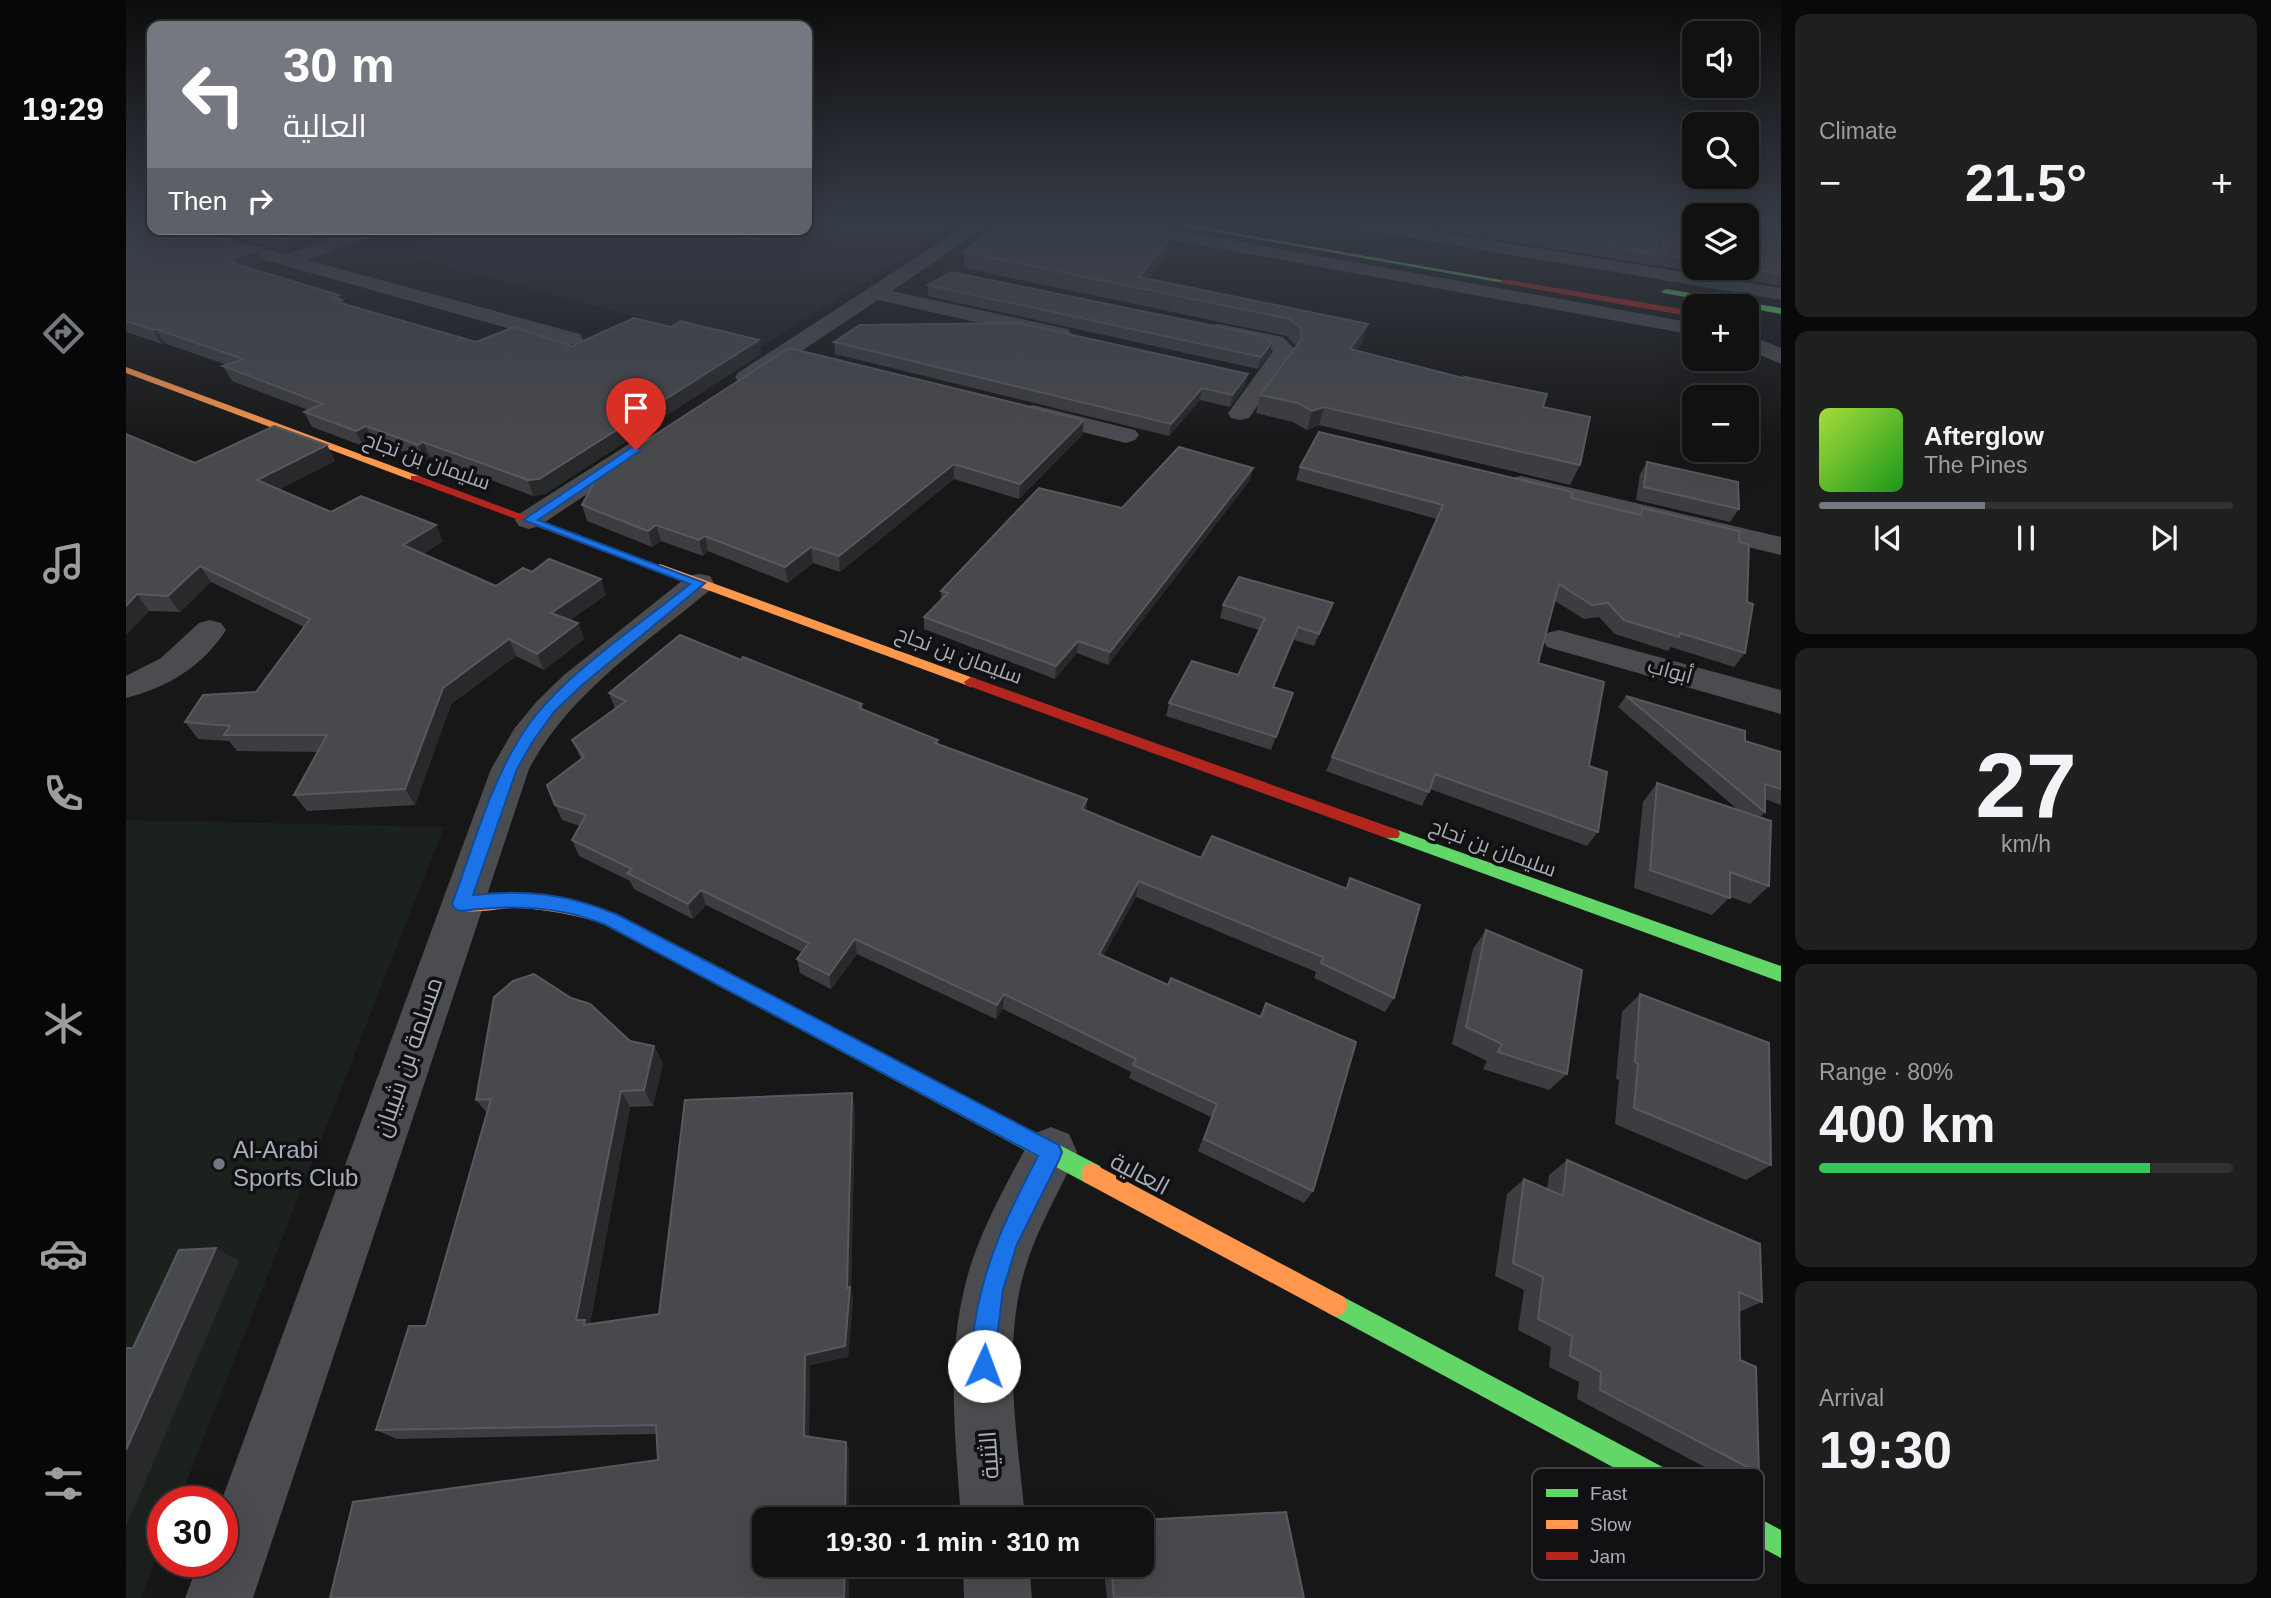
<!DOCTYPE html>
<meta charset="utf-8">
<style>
body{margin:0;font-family:Helvetica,Cairo,sans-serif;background:#1e1f1f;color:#f1f3f6;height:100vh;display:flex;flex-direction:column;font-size:26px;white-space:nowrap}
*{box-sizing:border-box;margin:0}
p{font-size:23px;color:#9c9d9f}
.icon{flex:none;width:38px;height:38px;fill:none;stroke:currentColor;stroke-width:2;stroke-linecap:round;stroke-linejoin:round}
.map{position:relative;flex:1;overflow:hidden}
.panel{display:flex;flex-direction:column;gap:14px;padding:14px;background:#090909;width:490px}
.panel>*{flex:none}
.guide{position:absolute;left:21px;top:21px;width:665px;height:214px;border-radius:14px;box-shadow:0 7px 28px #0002,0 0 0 2px #303131;background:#757880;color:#fff;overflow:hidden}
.tools{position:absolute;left:1556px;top:21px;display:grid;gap:14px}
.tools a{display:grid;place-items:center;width:77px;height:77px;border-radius:14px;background:#111;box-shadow:0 7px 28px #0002,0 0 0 2px #303131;font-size:35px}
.speed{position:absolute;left:21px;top:1486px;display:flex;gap:14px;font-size:35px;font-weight:700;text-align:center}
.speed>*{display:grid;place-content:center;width:91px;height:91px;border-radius:50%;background:#111;box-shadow:0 7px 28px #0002,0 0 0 2px #303131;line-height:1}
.speed .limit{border:10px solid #d22;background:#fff;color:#111}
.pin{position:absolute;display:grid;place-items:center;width:60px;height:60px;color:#fff;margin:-72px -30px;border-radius:50% 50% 50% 0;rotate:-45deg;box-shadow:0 0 7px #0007}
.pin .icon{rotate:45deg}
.me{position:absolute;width:77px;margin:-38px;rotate:2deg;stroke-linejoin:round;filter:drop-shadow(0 0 5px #0008)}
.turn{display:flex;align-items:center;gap:24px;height:147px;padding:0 21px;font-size:32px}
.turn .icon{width:91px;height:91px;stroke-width:2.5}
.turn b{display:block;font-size:49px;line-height:60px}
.then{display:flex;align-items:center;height:66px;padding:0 21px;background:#0003;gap:14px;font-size:26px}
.big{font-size:52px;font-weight:800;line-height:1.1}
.panel .card{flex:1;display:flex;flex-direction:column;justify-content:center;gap:10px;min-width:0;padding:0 24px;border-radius:14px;background:#1e1f1f}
.panel .dial{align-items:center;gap:0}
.dial b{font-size:91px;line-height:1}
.song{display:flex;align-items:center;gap:21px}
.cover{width:84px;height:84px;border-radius:10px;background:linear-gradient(135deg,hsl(80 70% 55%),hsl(120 70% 35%))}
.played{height:7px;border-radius:4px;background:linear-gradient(90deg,#757880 40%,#303131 40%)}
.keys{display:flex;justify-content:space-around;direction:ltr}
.heat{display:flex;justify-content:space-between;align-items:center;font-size:38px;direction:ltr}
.charge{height:10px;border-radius:5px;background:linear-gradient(90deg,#34c759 80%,#303131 0)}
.trip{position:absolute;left:626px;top:1507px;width:402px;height:70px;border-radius:14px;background:#111;box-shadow:0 7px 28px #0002,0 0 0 2px #303131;font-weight:800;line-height:70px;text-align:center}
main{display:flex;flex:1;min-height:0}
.menu{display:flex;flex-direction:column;width:126px;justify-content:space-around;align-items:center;background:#070707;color:#9c9d9f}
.menu .icon{width:49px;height:49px}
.menu .current{color:#757880}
.menu b{font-size:32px;color:#f1f3f6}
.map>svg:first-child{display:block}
.built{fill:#212124}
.green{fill:#1b211c}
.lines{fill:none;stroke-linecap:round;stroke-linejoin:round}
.street{fill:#4b4c50;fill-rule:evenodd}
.fast{fill:#63d668;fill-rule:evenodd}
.slow{fill:#ff974d;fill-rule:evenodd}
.jam{fill:#b3261e;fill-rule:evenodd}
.wall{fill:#3c3d40}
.shaded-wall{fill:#28292a}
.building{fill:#48494d;stroke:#57595e;stroke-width:2}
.route{fill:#1a73e8;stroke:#114b97;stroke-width:2}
.poi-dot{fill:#757880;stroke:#111113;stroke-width:2.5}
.labels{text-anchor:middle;stroke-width:7;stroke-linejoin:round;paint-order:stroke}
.street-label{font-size:21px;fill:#a8adb8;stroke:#111113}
.near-street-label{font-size:24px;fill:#a8adb8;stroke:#111113}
.near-poi-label{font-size:24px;fill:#a8adb8;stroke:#111113;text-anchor:start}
.key{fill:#111113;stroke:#3e4045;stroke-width:2}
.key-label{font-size:19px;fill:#a8adb8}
</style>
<main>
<nav class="menu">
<b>19:29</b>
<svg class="icon current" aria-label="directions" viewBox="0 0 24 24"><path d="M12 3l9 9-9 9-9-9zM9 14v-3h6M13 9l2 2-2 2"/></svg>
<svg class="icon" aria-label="music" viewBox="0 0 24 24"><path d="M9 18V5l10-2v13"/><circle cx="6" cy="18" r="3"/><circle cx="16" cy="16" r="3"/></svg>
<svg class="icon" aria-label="phone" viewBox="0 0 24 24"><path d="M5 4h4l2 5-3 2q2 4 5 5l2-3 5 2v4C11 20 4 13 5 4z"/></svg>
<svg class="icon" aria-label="climate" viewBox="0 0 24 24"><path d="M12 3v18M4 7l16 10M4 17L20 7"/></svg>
<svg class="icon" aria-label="car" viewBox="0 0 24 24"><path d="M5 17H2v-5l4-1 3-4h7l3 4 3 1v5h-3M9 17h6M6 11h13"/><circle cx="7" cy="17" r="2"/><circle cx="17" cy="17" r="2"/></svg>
<svg class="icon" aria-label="filters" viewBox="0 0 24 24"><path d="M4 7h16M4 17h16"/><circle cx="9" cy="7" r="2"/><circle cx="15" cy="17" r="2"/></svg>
</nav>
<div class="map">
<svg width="1655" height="1598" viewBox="0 0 1655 1598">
<rect width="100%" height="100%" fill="#171717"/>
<polygon class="built" points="681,224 832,224 632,349 273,254 335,229 681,229"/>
<polygon class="green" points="0,820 318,827 53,1501 37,1502 37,1542 15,1598 0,1598"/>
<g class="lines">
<g class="street">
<polygon points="842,224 863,224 766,291 942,329 945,334 942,339 934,341 752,300 629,382 613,382 609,377 613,372"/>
<polygon points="977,224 1014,224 1568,323 1568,335 986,229"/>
<polygon points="1223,224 1263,224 1655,288 1655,300 1232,229"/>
<polygon points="39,229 69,229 160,254 230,229 257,229 254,233 181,260 454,334 457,339 454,344 438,344 42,233"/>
<polygon points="1093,324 1157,337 1170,350 1123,418 1114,420 1105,418 1102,413 1147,351 1142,347 1085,335 1082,330 1085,325"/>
<polygon points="1620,334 1655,348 1655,364 1620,349"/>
<polygon points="907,405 1009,430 1013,435 1009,440 1000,443 898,417 895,412 898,407"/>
<polygon points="518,437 527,440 531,445 527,450 413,526 403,529 393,526 389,520 393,514 509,440"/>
<polygon points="1395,476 1655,537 1655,555 1385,490 1381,484 1385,478"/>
<path d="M573,574L584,576L588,583L584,590C519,644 443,693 403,769L127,1598H59L73,1561H96L95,1502L365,769L388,729L411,701L438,675L562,576Z"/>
<path d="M84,620L95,623L100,630C76,667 42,687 0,698V676L35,658L73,623Z"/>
<polygon points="1433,630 1655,690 1655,714 1421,647 1417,640 1421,633"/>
<path d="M925,1127L943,1134L951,1152C934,1191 911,1228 899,1269C875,1350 892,1437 899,1519H835C830,1443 820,1365 838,1290C850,1235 881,1184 907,1134Z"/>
<polygon points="837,1564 903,1564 906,1598 838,1598"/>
</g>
<g class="fast">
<polygon points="1045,224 1059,224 1381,281 1377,283"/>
<polygon points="1540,289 1655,308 1655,314 1537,293 1536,291"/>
<polygon points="1266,828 1655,966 1655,982 1260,838 1258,834 1260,830"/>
<polygon points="598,971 974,1166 977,1174 974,1182 966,1185 958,1182 591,985 589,979 591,973"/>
<polygon points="1210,1293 1655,1530 1655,1558 1202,1313 1198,1305 1202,1297"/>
</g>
<g class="slow">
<polygon points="0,367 293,476 294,478 285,480 0,373"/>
<polygon points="534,564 850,679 852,682 845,687 840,685 530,571 528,568"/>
<path d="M392,894L447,901L490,914L605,973L607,979L605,985L598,987L591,985L478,924C450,915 420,909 390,908C372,908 346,915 329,909L326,904L329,899L335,897Z"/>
<polygon points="966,1163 1218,1297 1222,1305 1218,1313 1210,1317 1202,1313 958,1182 955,1174 958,1166"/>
</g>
<g class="jam">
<polygon points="1377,279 1568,311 1568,317 1374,283"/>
<polygon points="285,476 293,476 540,568 534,572 530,571 285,480"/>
<polygon points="845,677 1272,830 1274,834 1272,838 1260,838 840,685 838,682"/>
</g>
</g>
<g class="wall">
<polygon points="0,224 131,250 137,262 122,268 213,295 217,303 350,342 446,346 545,327 633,340 635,354 419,494 407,496 304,457 299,460 247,441 237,446 186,427 178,412 182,410 106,381 97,366 101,365 38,343 35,344 0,332"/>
<polygon points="1276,224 1568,224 1568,268 1620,268 1620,224 1655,224 1655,233 1624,228 1624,230 1626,232 1655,236 1655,286"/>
<polygon points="80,229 221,229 160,251"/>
<polygon points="571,229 653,229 630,241"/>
<polygon points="1005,230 1005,234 1041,256 1022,279 1242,324 1237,341 1230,351 1339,378 1339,377 1417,407 1454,465 1444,485 1193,425 1181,430 1167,422 1130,413 1134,395 1170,346 1160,336 838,268 838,252"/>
<polygon points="802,285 1144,354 1132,369 802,296"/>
<polygon points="708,342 1119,386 1104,407 1074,400 1043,436 709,354"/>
<polygon points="958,420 956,435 893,499 828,479 714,572 687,563 662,583 582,551 577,556 535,541 526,547 461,521 456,505"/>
<polygon points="0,434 69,463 201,445 209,461 152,490 205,512 317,541 297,554 370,586 406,572 480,595 444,620 452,623 458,639 418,670 390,656 325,704 289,805 181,811 168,795 192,752 111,751 103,741 72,739 59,722 130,692 178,627 85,582 54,612 23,611 0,635"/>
<polygon points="1521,462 1613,509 1604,522 1510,500 1514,474"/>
<polygon points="1174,467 1445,498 1512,515 1516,508 1619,653 1608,667 1545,647 1542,651 1489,634 1473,617 1458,619 1429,601 1412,663 1463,766 1472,832 1461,846 1304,789 1296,806 1200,771 1311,519 1170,480"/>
<polygon points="1124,480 982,665 951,653 929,679 798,629 798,617 815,600 815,591 996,508"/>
<polygon points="1207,603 1188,646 1168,640 1148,687 1167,693 1145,750 1040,716 1043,703 1112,675 1133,630 1094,618 1097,605"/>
<polygon points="615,660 736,704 737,710 812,740 812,744 961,799 960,811 1075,858 1219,888 1224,878 1268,998 1259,1012 1188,978 1190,972 1010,897 977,956 1042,985 1134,1016 1140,1003 1187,1191 1178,1203 1072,1151 1085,1117 1003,1078 1005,1072 877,1009 870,1019 731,954 705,989 674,973 671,959 676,952 580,905 567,919 508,889 504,881 453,856 446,840 454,826 436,820 429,805 455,759 446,740 489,709 483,693"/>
<polygon points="1500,696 1619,741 1655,752 1655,805 1639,799 1639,812 1634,817 1643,886 1624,904 1604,897 1586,915 1508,888 1517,802 1531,783 1611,809 1492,707"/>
<polygon points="1360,930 1441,1074 1423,1090 1357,1069 1361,1061 1326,1044 1347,949"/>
<polygon points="408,974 445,998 464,1004 504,1041 528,1046 537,1063 527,1106 504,1107 464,1324 533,1314 559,1100 726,1093 729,1110 725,1290 727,1300 722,1357 684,1365 683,1437 720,1442 723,1450 723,1519 639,1519 639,1564 723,1564 723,1598 204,1598 227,1502 532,1460 530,1434 271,1439 250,1430 283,1326 300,1326 361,1113 350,1100 368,997 387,981"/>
<polygon points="1514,994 1645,1165 1620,1180 1489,1124 1493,1080 1490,1079 1496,1012"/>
<polygon points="1441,1160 1636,1302 1613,1312 1614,1360 1633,1473 1603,1480 1451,1399 1453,1382 1423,1367 1425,1347 1392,1330 1398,1290 1369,1276 1381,1194 1398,1179 1421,1189 1423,1175"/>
<polygon points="977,1564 1017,1564 1178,1598 981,1598"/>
</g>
<g class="shaded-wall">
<polygon points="181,229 221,229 160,251 154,239"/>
<polygon points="628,229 653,229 630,241"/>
<polygon points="1043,240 1041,256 1015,288 1013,277"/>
<polygon points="131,250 137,262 114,270 101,260"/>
<polygon points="1242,324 1237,341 1218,367 1224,349"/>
<polygon points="30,329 38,343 35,344 27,330"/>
<polygon points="633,340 635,354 419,494 407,496 402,480"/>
<polygon points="1146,342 1144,354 1132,369 1135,357"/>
<polygon points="1122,374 1119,386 1104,407 1106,395"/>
<polygon points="1076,388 1074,400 1043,436 1045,424"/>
<polygon points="1198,407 1193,425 1181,430 1186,411"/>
<polygon points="958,420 956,435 893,499 894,484"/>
<polygon points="240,426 247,441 237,446 230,431"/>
<polygon points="297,442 304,457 299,460 292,445"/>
<polygon points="201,445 209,461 140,496 131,480"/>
<polygon points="828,464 828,479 714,572 713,556"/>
<polygon points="1127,468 1124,480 982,665 984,652"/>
<polygon points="310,525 317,541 285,561 277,545"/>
<polygon points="530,525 535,541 526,547 522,531"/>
<polygon points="579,536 582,551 577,556 573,540"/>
<polygon points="685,547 687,563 662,583 659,567"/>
<polygon points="74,566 85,582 54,612 42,596"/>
<polygon points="475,579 480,595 431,629 425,613"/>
<polygon points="11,594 23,611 0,635 0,606"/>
<polygon points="1207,603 1202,616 1188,646 1193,634"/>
<polygon points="452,623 458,639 418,670 411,654"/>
<polygon points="1172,627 1168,640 1142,700 1147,687"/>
<polygon points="383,639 390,656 325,704 289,805 279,789 317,688"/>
<polygon points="952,641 951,653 929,679 930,666"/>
<polygon points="961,799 959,815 956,809"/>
<polygon points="1013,881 1010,897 970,969 973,954"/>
<polygon points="575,890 580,905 567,919 562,904"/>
<polygon points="729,939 731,954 705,989 703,975"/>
<polygon points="878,994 877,1009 870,1019 871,1005"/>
<polygon points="528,1046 537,1063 527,1106 518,1090"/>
<polygon points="495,1091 504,1107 464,1324 471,1331 450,1320"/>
<polygon points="726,1093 729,1110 725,1290 727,1300 722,1357 684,1365 683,1444 678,1436 679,1355 721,1288"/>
<polygon points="90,1248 113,1261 0,1527 0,1450"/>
<polygon points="720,1442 723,1450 723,1519 719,1519"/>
<polygon points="719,1564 723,1564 723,1598 718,1598"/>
</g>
<g class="building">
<polygon points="0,224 26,224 26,229 57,229 131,250 101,260 110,262 106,263 213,295 207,297 216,300 211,302 350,342 388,327 446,346 508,318 545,327 554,321 633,340 413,479 402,480 297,442 292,445 240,426 230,431 178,412 197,404 97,366 117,359 30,329 27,330 0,321"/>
<polygon points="871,224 960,224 1005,230 1002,234 1043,240 1013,277 1242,324 1224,349 1341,379 1339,377 1421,394 1417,407 1464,417 1454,465 1198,407 1186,411 1172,403 1134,395 1176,339 1175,328 1164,319 838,252"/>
<polygon points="1347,224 1568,224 1568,260"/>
<polygon points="1620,224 1623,224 1624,230 1626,232 1655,236 1655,274 1619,268 1620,268"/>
<polygon points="119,229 181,229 154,239"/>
<polygon points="825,272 1137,336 1146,342 1135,357 802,285"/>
<polygon points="892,323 1122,374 1106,395 1076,388 1045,424 708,342 734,325"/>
<polygon points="663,348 958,420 894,484 828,464 713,556 685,547 659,567 579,536 573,540 530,525 522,531 456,505 475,470"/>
<polygon points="148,426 201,445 131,480 205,512 235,496 310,525 277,545 370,586 397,568 406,572 423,559 475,579 425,613 452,623 411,654 383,639 317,688 279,789 168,795 201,735 98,735 104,726 59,722 77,695 130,692 184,619 74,566 42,596 11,594 0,606 0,434 69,463"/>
<polygon points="1193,432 1446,492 1445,498 1515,515 1516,508 1613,531 1613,542 1623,544 1621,602 1627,604 1619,653 1554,633 1553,637 1498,620 1482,603 1466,605 1433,584 1412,663 1478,682 1463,766 1481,772 1472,832 1309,774 1303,792 1206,757 1317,505 1174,467"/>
<polygon points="1053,447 1127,468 984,652 952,641 930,666 798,617 822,593 815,591 913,488 996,508"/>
<polygon points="1521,462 1612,482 1613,509 1518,487"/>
<polygon points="1113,577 1207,603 1193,634 1172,627 1147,687 1167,693 1150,737 1043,703 1066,661 1112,675 1139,618 1097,605"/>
<polygon points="554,635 615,660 617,657 736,704 733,708 812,740 809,743 961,799 956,809 1075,858 1086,836 1221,889 1224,878 1294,905 1268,998 1195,963 1197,957 1013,881 973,954 1042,985 1045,978 1135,1017 1140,1003 1230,1042 1187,1191 1078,1139 1091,1104 1007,1065 1010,1059 878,994 871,1005 729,939 703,975 671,959 683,943 575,890 562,904 501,873 506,869 446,840 460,815 429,805 421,785 458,757 446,740 500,701 483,693"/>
<polygon points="1500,696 1619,731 1619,741 1655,752 1655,789 1639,784 1639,812"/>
<polygon points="1531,783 1645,821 1643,886 1604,872 1604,898 1524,870"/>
<polygon points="1360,930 1456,970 1441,1074 1372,1052 1376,1044 1340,1027"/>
<polygon points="408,974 445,998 464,1004 504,1041 528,1046 518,1090 495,1091 450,1320 459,1320 458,1325 533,1314 559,1100 726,1093 721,1288 724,1287 719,1346 679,1355 678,1436 720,1442 719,1519 639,1519 639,1564 719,1564 718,1598 204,1598 227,1502 532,1460 530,1425 250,1430 283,1326 300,1326 365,1099 350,1100 368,997 387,981"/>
<polygon points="1514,994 1643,1043 1645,1165 1508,1108 1512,1064 1509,1062"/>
<polygon points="1441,1160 1634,1244 1636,1302 1613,1292 1614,1360 1630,1367 1633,1473 1474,1390 1475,1372 1444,1356 1446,1336 1412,1319 1417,1277 1387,1263 1398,1179 1437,1196"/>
<polygon points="90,1248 0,1450 0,1348 7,1348 53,1250"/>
<polygon points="1160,1512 1178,1598 988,1598 985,1564 1017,1564 1017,1520"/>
</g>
<linearGradient id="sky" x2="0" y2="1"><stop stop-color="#0d0d0d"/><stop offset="0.5" stop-color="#363c47"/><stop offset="1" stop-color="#363c47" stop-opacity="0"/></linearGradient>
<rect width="1655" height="447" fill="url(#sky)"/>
<path class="route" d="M506,447L515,450L412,520L579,583L455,686L428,712L407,741L391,769L347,895C401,889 440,894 490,914L933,1145L936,1152L933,1160L891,1244L877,1290L870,1346V1366L867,1375L858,1378L850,1375C843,1358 846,1340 849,1322C859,1259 883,1212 912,1156L478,924C430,905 386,905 335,911L329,909L326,904C347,848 363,787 395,736C429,680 512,626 564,584L397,520Z"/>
<circle class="poi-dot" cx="93" cy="1164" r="7"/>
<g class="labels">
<g class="street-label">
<text transform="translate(301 461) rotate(20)" y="7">سليمان بن نجاح</text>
<text transform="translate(833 655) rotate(20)" y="7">سليمان بن نجاح</text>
<text transform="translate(1544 671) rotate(15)" y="7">أبواب</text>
<text transform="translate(1367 848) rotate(20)" y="7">سليمان بن نجاح</text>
</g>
<g class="near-street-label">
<text transform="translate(282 1057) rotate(-71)" y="8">مسلمة بن شيبان</text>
<text transform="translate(1014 1174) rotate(28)" y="8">العالية</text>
<text transform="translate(863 1455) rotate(-94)" y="8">الثنية</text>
</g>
<g class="near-poi-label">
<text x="107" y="1158">Al-Arabi<tspan x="107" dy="28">Sports Club</tspan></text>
</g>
</g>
<rect x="1406" y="1468" width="232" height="112" rx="10" class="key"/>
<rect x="1420" y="1489" width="32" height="8" fill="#63d668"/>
<rect x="1420" y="1520" width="32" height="9" fill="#ff974d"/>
<rect x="1420" y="1552" width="32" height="8" fill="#b3261e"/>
<g class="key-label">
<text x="1464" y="1500">Fast</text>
<text x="1464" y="1531">Slow</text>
<text x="1464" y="1563">Jam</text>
</g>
</svg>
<div class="tools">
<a><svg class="icon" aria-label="sound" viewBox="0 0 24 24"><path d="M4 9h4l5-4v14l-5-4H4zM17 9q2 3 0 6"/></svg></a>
<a><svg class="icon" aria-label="search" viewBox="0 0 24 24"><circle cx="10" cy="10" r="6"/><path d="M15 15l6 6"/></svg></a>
<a><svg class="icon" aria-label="layers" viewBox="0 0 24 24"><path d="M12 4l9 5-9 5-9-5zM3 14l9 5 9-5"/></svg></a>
<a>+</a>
<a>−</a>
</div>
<div class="speed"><div class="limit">30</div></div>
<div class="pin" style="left:510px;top:450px;background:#d93025"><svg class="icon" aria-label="arrive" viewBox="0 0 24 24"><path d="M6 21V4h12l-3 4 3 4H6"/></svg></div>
<svg class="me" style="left:858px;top:1366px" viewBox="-20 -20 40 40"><circle r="19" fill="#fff"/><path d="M0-13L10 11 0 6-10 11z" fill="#1a73e8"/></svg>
<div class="trip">19:30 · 1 min · 310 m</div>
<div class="guide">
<div class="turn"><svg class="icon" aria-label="left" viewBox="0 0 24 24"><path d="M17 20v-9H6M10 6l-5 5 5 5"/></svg><div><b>30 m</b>العالية</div></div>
<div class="then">Then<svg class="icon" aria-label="right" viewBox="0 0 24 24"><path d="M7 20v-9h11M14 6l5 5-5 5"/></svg></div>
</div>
</div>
<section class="panel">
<div class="card"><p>Climate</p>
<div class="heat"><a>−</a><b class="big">21.5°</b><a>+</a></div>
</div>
<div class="card">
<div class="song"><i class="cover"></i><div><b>Afterglow</b><p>The Pines</p></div></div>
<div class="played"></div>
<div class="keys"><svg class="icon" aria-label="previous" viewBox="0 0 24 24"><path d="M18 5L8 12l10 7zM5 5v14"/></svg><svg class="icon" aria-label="pause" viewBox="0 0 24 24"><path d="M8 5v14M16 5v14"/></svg><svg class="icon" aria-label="next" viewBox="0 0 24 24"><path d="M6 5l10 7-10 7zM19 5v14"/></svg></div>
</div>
<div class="card dial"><b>27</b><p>km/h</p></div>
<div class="card"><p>Range · 80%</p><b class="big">400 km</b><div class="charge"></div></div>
<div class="card"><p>Arrival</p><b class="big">19:30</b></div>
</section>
</main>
